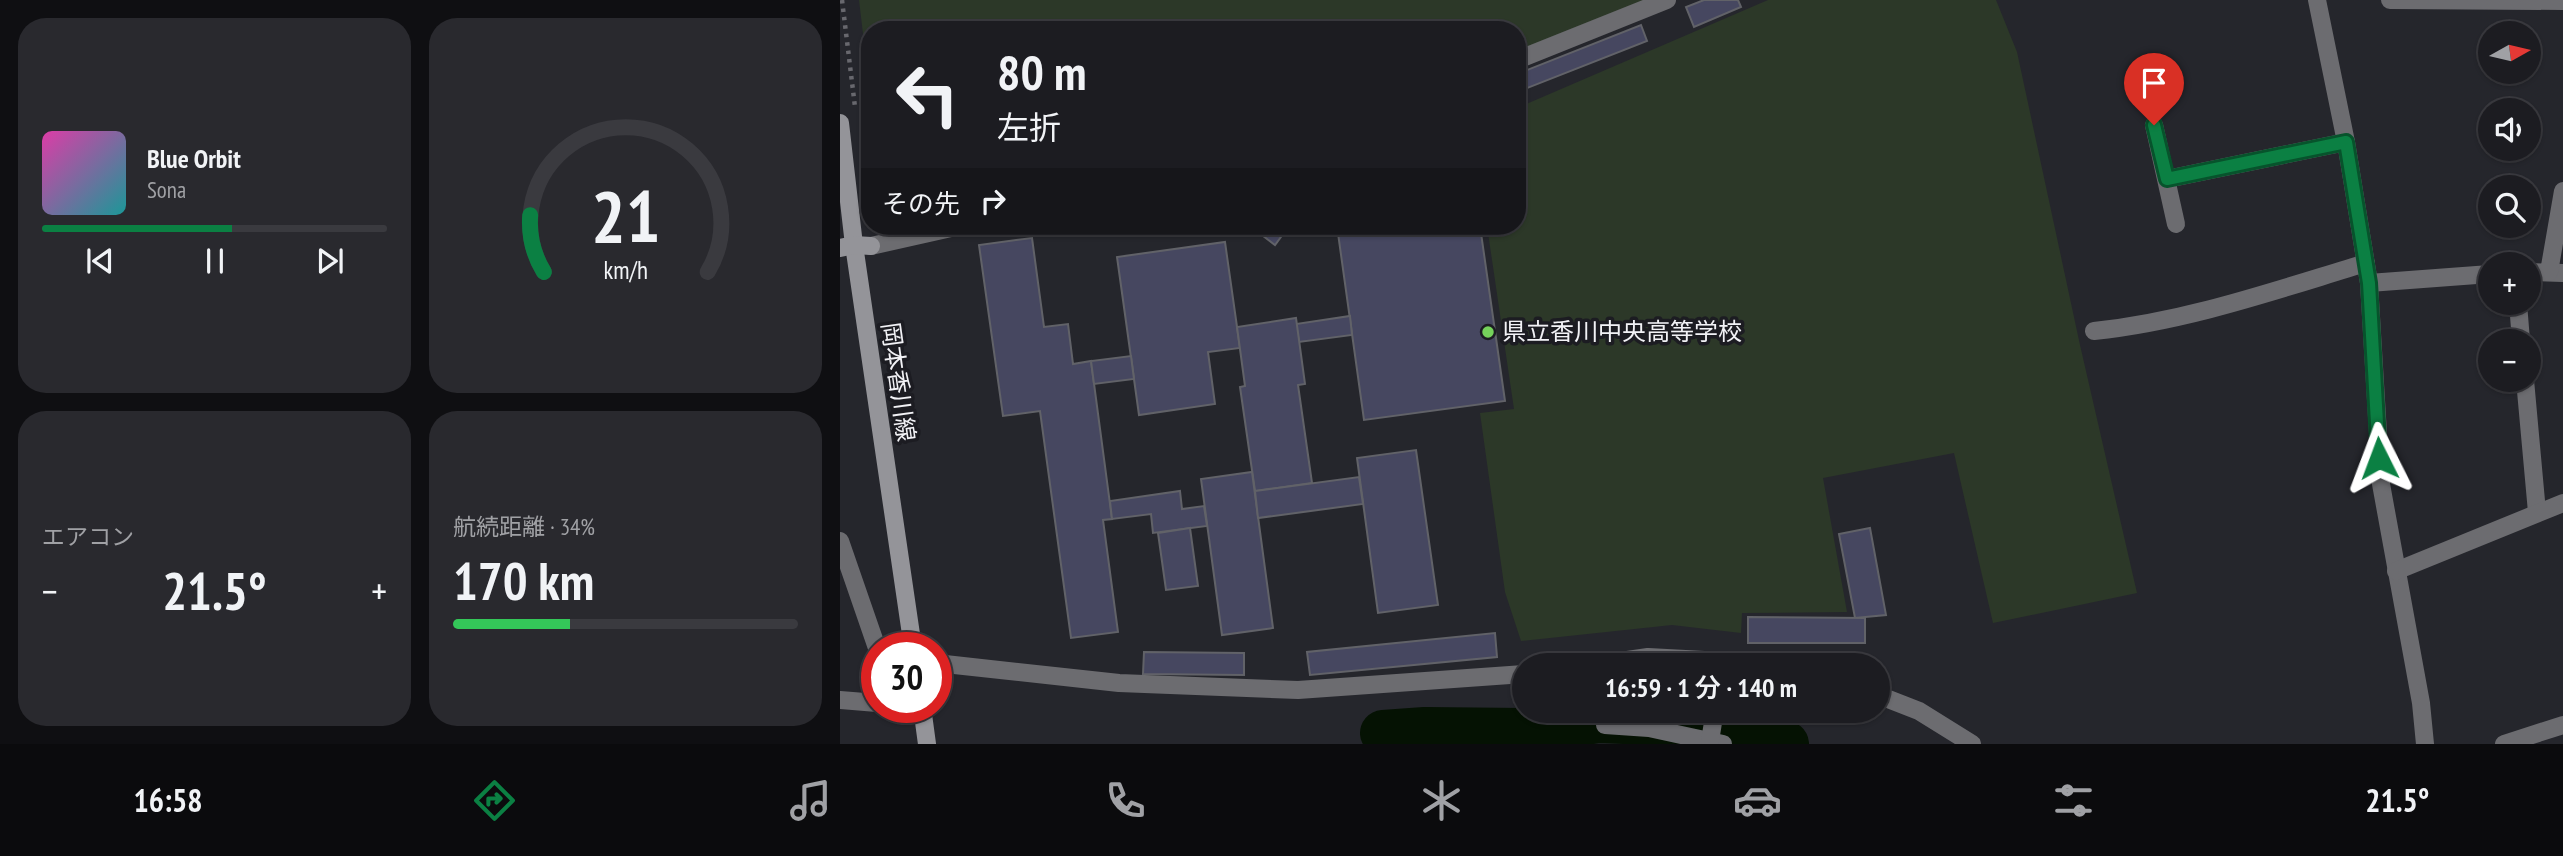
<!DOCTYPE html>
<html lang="ja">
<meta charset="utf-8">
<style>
body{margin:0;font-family:"PT Sans Narrow","Noto Sans JP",sans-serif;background:#29292e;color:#f1f3f6;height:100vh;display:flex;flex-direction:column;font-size:26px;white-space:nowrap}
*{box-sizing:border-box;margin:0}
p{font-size:23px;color:#a0a1a5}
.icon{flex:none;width:38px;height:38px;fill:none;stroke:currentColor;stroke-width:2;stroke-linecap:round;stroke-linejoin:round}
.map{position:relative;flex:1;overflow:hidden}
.side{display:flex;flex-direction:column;gap:18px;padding:18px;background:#0f0f12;width:840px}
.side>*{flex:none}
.guide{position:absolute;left:21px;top:21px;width:665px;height:214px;border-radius:28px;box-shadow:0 2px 5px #0004,0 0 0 2px #3a3a3f;background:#1c1c21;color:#f1f3f6;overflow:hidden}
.needle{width:46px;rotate:82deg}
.controls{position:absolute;left:1638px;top:21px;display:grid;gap:14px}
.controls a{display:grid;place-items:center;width:63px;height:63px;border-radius:50%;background:#1c1c21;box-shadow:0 2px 5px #0004,0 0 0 2px #3a3a3f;font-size:35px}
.speed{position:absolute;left:21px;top:632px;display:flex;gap:14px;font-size:35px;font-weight:700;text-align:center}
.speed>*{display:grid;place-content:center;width:91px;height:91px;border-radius:50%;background:#1c1c21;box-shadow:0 2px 5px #0004,0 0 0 2px #3a3a3f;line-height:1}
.speed .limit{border:10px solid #d22;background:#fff;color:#111}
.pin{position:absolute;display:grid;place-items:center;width:60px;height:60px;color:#fff;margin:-72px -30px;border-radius:50% 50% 50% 0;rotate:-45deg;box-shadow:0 0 7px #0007}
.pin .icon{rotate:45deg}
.me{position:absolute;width:77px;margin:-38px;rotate:357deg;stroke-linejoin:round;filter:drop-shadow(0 0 5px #0008)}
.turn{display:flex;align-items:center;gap:24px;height:147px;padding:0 21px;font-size:32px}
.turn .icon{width:91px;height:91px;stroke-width:2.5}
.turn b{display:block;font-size:49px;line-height:60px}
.then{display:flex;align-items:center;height:66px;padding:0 21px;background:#0003;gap:14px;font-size:26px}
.big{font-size:52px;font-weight:600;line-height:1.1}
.side .card{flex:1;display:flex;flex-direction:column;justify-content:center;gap:10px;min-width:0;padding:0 24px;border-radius:28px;background:#29292e}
.side .dial{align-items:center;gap:0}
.dial svg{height:182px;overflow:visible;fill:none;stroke:#3a3a3f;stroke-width:7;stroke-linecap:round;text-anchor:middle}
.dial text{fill:#f1f3f6;stroke:none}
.song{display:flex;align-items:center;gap:21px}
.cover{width:84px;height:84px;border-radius:10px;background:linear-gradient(135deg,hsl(320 70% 55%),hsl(180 70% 35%))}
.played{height:7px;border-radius:4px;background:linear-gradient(90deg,#0b8043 55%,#3a3a3f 55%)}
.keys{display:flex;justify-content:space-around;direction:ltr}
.heat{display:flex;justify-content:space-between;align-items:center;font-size:38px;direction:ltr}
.charge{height:10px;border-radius:5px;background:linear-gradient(90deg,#34c759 34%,#3a3a3f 0)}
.side .tiles{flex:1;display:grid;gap:18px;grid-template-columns:repeat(2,1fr)}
.trip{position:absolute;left:672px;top:653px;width:378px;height:70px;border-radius:35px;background:#1c1c21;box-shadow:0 2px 5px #0004,0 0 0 2px #3a3a3f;font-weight:600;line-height:70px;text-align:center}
.dock{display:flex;height:112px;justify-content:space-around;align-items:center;background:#0b0b0d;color:#a0a1a5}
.dock .icon{width:49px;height:49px}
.dock .selected{color:#0b8043}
.dock b{font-size:32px;color:#f1f3f6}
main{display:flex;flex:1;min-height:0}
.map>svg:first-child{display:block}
.green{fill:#2c3828}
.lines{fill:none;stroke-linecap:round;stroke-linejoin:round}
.river{stroke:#051203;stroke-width:46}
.building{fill:#464760;stroke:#616268;stroke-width:2}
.path{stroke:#68686e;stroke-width:4.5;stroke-dasharray:3.5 5;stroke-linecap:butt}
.minor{stroke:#6c6c70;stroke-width:18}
.secondary{stroke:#949499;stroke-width:18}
.route-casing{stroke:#07532c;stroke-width:18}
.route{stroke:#0b8043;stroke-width:12}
.poi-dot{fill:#75d25b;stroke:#1c1c22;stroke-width:2.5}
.labels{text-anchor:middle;stroke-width:7;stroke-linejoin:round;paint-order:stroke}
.poi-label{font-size:24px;fill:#f2f2f6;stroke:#1c1c22;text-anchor:start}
.street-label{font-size:24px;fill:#f2f2f6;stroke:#1c1c22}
</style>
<main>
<section class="side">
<div class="tiles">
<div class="card">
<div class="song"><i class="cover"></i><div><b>Blue Orbit</b><p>Sona</p></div></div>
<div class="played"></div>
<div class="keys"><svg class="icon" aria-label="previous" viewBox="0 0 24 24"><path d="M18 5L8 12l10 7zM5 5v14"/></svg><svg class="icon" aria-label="pause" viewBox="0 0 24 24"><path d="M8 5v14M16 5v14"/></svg><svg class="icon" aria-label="next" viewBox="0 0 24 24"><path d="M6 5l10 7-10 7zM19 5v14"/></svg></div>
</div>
<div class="card dial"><svg viewBox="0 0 100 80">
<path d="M14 69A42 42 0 1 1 86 69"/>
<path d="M14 69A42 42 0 0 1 8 44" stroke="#0b8043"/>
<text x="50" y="56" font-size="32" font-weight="700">21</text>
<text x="50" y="72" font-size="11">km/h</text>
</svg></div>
<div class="card"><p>エアコン</p>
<div class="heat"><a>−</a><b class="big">21.5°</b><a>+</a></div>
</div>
<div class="card"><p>航続距離 · 34%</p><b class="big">170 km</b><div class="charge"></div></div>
</div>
</section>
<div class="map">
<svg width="1723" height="744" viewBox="0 0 1723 744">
<rect width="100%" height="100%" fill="#25262c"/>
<g class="green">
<polygon points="19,0 805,0 677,51 677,30 30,30 30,93"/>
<polygon points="928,0 1156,0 1177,52 1240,345 1297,593 1153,623 1114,453 983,478 1007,612 902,613 901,633 832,625 681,641 665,592 640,413 674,409 647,226 677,226 677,108"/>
</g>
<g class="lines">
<polyline class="river" points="543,733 585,730 683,731 759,720 885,725 946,744"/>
</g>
<g class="building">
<polygon points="864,0 898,0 901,7 854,27 846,7"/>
<polygon points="801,25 807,41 677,92 677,74"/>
<polygon points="410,226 449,226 435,245"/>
<polygon points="497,226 640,226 665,401 524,420"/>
<polygon points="192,238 204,327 228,324 233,364 251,361 272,519 263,520 278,632 231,638 200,411 163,416 139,245"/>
<polygon points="385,242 400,348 368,352 375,404 299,415 277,257"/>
<polygon points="510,316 512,335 459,342 456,324"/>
<polygon points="456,318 465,384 458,385 472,483 415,491 400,387 405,386 397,327"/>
<polygon points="291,356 294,379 254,384 251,361"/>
<polygon points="576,450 598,605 538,613 517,458"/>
<polygon points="412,472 433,628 382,635 361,479"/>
<polygon points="519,477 523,504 418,518 415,491"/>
<polygon points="340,491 342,509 364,506 367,526 313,533 311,514 272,519 270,501"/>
<polygon points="350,528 358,586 326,590 318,533"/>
<polygon points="1030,528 1046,615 1015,618 999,534"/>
<polygon points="908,617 1025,618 1025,643 908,643"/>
<polygon points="655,633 657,657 470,675 467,652"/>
<polygon points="304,652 404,653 404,675 303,674"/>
</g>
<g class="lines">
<polyline class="path" points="2,0 15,107"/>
<g class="minor">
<polyline points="1477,0 1506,142 1529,283 1541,484 1581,703 1585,744"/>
<polyline points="1550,0 1723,1"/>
<polyline points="677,60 827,0"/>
<polyline points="1314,125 1336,224"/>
<polyline points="1327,179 1506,142"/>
<polyline points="31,246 120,226"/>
<polyline points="1689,272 1723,273"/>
<polyline points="1709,272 1723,191"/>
<polyline points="1529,283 1650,274"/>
<polyline points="1678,303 1681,341"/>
<path d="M1254,331C1348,321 1436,290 1526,263"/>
<polyline points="1685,380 1697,512"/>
<polyline points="0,541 37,648"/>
<polyline points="1556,571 1723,503"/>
<polyline points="96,663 279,683 458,690 684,674"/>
<polyline points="753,665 808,657 883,661 914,665"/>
<polyline points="1038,695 1079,711 1132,744"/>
<polyline points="0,700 37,703"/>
<polyline points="765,725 809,728 883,744"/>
<polyline points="870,741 875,710"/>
<polyline points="1664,744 1723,725"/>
</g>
<g class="secondary">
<polyline points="0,123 14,245 73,648"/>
<polyline points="0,248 14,245 31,246"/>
<polyline points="82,707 87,744"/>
</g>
</g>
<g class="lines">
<defs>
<polyline id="route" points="1314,125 1327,179 1506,142 1529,283 1539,458"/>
</defs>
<use href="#route" class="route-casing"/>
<use href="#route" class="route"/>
</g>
<circle class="poi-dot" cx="648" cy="332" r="7"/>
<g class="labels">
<g class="poi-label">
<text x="662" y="340">県立香川中央高等学校</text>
</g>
<g class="street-label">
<text transform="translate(58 382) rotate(82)" y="8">岡本香川線</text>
</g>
</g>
</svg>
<div class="controls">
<a><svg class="needle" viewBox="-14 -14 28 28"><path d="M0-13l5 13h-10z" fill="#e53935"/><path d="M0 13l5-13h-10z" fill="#a0a1a5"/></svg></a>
<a><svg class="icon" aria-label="sound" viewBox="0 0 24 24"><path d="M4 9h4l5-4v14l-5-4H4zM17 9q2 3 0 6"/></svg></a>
<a><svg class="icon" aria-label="search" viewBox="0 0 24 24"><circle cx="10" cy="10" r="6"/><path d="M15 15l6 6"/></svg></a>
<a>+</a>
<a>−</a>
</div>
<div class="speed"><div class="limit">30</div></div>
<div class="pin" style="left:1314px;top:125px;background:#d93025"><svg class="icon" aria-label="arrive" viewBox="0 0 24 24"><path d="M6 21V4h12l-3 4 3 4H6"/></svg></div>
<svg class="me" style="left:1539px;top:458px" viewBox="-20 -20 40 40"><path d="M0-17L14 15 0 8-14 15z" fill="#0b8043" stroke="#fff" stroke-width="4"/></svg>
<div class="trip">16:59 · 1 分 · 140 m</div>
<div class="guide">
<div class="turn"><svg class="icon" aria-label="left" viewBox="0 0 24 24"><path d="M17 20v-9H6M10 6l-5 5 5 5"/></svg><div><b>80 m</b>左折</div></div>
<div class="then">その先<svg class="icon" aria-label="right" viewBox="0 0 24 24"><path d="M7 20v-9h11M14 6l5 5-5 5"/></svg></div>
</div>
</div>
</main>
<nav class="dock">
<b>16:58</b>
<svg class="icon selected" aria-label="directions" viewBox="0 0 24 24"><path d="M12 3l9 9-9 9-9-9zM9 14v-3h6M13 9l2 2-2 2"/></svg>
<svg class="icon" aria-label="music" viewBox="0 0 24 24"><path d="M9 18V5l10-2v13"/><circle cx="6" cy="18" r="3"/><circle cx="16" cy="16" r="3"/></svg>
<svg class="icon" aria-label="phone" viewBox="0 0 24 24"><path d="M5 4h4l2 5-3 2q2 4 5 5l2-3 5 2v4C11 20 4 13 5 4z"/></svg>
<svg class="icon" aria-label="climate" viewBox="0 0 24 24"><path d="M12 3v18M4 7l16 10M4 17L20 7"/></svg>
<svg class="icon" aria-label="car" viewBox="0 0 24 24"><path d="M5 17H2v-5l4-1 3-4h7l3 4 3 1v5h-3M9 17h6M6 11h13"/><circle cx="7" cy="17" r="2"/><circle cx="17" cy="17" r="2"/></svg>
<svg class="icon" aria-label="filters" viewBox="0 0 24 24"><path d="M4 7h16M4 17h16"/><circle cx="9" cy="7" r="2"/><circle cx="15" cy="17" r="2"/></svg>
<b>21.5°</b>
</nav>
